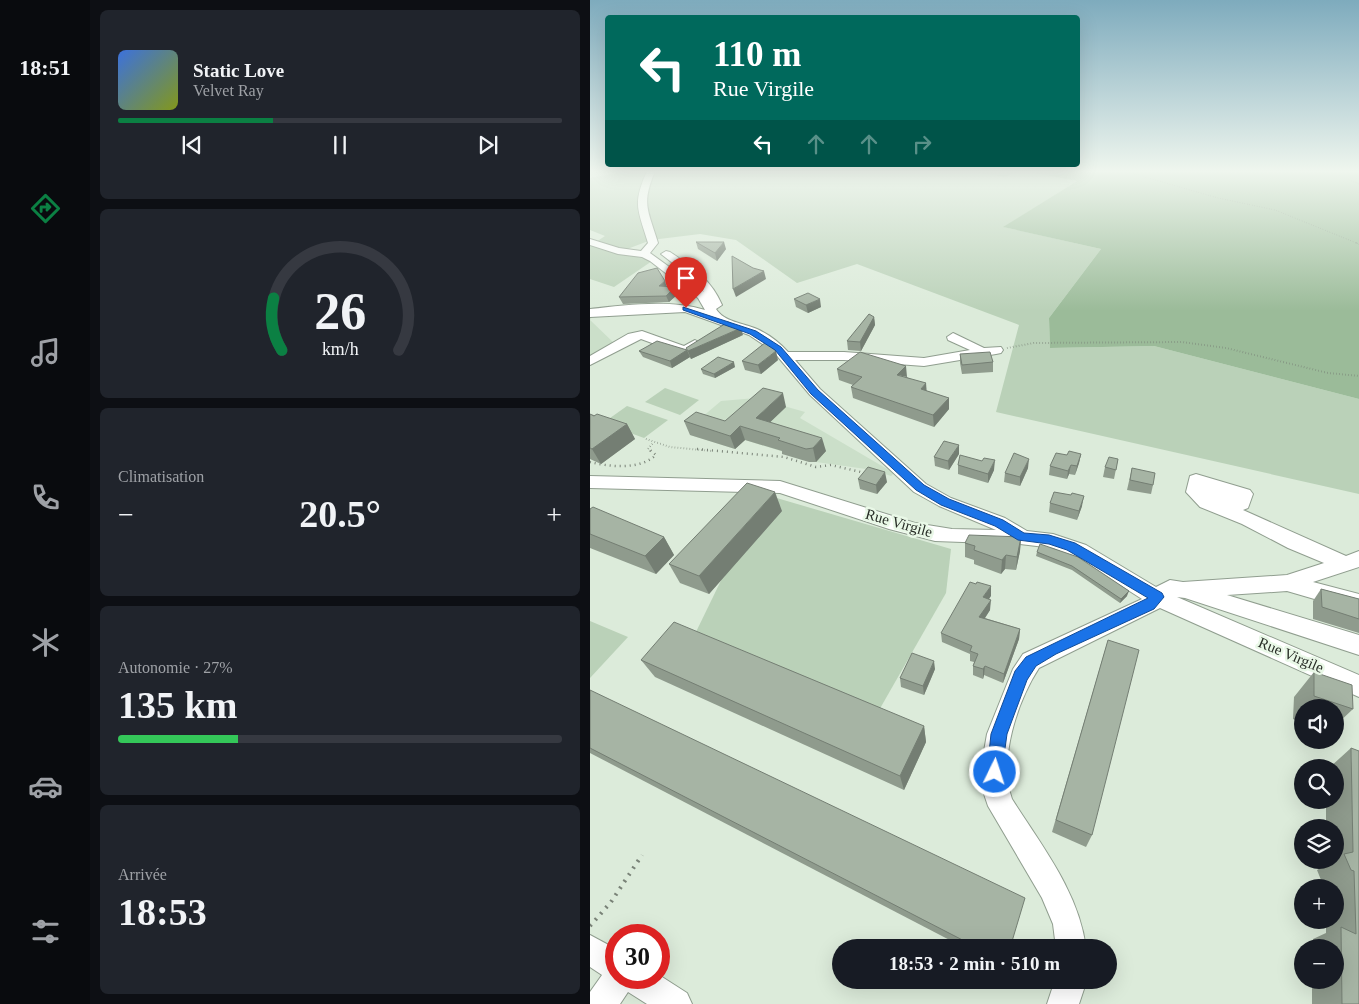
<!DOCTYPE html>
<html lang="fr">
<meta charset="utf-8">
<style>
body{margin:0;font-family:Georgia,serif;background:#20242c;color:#f1f3f6;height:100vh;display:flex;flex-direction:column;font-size:19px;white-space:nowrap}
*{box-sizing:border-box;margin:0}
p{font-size:16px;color:#9ea1a6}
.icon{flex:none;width:28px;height:28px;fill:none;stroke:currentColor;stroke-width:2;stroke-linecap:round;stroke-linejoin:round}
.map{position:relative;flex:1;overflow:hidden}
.drawer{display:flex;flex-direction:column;gap:10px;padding:10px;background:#0d0f14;width:500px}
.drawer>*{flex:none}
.guide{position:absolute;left:15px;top:15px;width:475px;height:152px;border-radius:5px;box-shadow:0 5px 20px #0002;background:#00695c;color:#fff;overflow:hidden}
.controls{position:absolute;left:704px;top:699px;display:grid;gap:10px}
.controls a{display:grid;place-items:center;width:50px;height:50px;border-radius:50%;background:#171b24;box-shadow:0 5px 20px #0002;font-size:25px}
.speed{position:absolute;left:15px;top:924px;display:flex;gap:10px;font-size:25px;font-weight:700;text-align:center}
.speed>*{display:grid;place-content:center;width:65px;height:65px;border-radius:50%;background:#171b24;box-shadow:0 5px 20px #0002;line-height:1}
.speed .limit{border:8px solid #d22;background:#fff;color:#111}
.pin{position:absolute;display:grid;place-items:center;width:42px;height:42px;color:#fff;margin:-51px -21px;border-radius:50% 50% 50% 0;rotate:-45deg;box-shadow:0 0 5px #0007}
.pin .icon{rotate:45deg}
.me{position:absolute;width:55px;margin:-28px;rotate:4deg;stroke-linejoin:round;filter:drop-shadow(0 0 4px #0008)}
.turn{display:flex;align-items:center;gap:18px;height:105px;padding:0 25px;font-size:22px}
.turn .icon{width:65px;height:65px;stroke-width:2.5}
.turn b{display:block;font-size:35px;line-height:42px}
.lanes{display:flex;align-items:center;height:48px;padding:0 25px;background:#0003;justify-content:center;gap:25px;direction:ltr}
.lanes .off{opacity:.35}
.big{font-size:38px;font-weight:700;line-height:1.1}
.drawer .card{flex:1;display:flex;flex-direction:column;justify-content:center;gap:8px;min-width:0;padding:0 18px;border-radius:8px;background:#20242c}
.drawer .dial{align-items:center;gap:0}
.dial svg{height:130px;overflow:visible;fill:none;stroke:#363941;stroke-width:7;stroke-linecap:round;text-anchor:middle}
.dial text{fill:#f1f3f6;stroke:none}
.song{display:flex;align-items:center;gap:15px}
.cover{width:60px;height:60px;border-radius:8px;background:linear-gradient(135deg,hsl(220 70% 55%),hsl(70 70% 35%))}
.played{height:5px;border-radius:2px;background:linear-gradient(90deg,#0b8043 35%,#363941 35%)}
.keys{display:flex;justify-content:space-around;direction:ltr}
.heat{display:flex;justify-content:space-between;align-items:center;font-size:28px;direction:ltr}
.charge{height:8px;border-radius:4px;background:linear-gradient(90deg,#34c759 27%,#363941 0)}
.trip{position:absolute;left:242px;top:939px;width:285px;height:50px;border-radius:25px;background:#171b24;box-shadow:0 5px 20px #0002;font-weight:700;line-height:50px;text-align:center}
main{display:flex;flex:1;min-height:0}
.menu{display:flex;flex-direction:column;width:90px;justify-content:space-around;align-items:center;background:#090b0e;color:#9ea1a6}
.menu .icon{width:35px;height:35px}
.menu .selected{color:#0b8043}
.menu b{font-size:22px;color:#f1f3f6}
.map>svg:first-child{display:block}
.built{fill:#cbdfc9}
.green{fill:#bad1b8}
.forest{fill:#9bbb99}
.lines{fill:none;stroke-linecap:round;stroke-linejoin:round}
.minor-casing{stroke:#909e8f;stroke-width:2}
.path-far3{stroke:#798277;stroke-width:1;stroke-dasharray:0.5 2;stroke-linecap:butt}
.path-far2{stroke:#798277;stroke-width:2;stroke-dasharray:0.5 2.5;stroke-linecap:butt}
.path-far1{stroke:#798277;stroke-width:2.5;stroke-dasharray:1 4;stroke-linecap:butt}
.path{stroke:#798277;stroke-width:4;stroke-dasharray:2 6;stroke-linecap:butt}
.minor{fill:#fff;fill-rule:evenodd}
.wall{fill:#8f9b8d}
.shaded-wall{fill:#747e73}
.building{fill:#a6b4a4;stroke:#747e73}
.route{fill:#1a73e8;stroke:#114b97}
.labels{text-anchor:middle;stroke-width:5;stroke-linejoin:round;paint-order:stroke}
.street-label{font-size:15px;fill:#272c26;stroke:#e9f8e7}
</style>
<main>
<nav class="menu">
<b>18:51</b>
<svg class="icon selected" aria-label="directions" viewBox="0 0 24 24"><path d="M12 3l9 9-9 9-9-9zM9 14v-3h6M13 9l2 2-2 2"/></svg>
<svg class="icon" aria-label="music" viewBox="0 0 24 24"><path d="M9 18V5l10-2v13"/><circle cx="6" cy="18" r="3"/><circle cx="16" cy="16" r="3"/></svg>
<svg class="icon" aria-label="phone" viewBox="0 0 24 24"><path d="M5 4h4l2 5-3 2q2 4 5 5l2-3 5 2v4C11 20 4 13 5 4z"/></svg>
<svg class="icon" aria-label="climate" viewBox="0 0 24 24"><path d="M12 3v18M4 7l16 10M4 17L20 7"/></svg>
<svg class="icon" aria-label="car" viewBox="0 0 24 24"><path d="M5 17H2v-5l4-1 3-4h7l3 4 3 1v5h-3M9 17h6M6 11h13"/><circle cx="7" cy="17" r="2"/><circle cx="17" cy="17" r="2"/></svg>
<svg class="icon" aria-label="filters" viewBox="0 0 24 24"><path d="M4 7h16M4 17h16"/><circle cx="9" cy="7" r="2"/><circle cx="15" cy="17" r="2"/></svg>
</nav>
<section class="drawer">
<div class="card">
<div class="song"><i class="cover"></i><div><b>Static Love</b><p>Velvet Ray</p></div></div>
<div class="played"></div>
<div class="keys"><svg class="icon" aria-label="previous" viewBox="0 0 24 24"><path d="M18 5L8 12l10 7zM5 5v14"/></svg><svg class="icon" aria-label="pause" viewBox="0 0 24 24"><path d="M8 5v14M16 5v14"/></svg><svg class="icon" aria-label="next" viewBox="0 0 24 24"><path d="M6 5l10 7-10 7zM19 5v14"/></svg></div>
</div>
<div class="card dial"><svg viewBox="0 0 100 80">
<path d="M14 69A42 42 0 1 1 86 69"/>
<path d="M14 69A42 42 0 0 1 9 37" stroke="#0b8043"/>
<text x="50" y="56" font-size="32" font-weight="700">26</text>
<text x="50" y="72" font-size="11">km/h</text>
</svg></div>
<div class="card"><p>Climatisation</p>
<div class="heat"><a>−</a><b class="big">20.5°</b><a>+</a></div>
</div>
<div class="card"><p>Autonomie · 27%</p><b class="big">135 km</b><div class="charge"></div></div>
<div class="card"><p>Arrivée</p><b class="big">18:53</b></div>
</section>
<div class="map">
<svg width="769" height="1004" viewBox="0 0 769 1004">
<rect width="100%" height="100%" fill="#dcebda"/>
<g class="built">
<polygon points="0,311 5,311 0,320 25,344 0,358"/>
<polygon points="166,398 215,412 210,418 304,473 301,476 283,470 226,462 155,440 145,449 100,435 111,426 105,423 131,401"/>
</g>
<g class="green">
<polygon points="37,171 373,171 415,177 432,171 487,181 414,227 511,249 459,318 460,348 564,346 769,399 769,494 406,412 429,325 267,264 207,283 146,240 110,234 61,240 32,251 6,242 15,236 0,230 0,178"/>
<polygon points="0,244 62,261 24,287 0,279"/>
<polygon points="75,388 109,400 90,415 55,402"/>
<polygon points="37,406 78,420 54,438 13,423"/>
<polygon points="173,494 361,549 356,593 288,712 105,634"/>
<polygon points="0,621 38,637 0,678"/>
</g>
<polygon class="forest" points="373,171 769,171 769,399 564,346 460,348 459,318 511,249 413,227 487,181 432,171 415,177"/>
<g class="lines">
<defs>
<g id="minor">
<path d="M57,171H65C51,205 58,209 68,243L60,253L114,292L102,278L71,254L76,251L80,252C102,267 121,279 132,305L126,309C134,322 153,323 167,329C178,334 190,343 198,352H254L334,358L380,350L358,340L357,337L363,333L394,348L411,347L413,350L411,353L406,354L334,366L254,360H205L230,389L336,484L361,498L415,518L437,531L463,534L496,545L566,587L580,580L593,582L697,575L734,563L698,548L652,524L610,507L596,492L600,476L606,474L660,490L663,494L658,508L653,510L756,556L769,551V567L723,582L769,594V612L697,591L637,595L769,635V655L595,598L587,597L769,675V697L570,608L449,668C427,702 408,760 422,799C451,845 489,892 496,948H466L463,924L452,898L398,806L392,788L393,757L397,734L423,669L433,654L552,599L491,560L463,548L430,544L345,541L299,529L190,493L0,488V476L190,481L325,523L362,529L406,530L349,506L324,492L220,395L183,351L159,335L95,312L0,317V309C37,305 80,299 115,310L108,298L60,261L52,257L28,254L0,245V239L29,248L51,251L58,243C48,209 42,205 57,171Z"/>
<polygon points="52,331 94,346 105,340 112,344 95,355 51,339 0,365 0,356 38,334"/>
<polygon points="0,935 26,949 26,978 69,978 69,975 97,993 102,1004 57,1004 38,992 30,1004 0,1004 0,992 12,975 0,967"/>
<polygon points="465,980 497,980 489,1004 457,1004"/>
</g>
</defs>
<use href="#minor" class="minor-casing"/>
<g class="path-far3">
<polyline points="534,171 628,198 685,210 769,244"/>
<polyline points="738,171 769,184"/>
</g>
<g class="path-far2">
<polyline points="766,243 769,244"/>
<polyline points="417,348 444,343 592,342 636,348 738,373 769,376"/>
<polyline points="56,439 80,447 122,451"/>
<polyline points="60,451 58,449 63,443"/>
</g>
<g class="path-far1">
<polyline points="107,449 194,457 226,467 241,465 275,473"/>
<path d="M0,462C20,467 50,470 66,455L59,449"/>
</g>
<polyline class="path" points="0,926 21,902 52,855"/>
<use href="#minor" class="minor"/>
</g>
<g class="wall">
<polygon points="106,242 136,249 127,261 108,249"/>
<polygon points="77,286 85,287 88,294 79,302 33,304 29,297"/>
<polygon points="204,299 231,307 218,313 206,307"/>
<polygon points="284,317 285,325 271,351 258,350 257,341"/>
<polygon points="153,335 101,359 100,357 82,368 53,357 49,351 97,350"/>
<polygon points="370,354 403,362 403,372 372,374 370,363"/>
<polygon points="188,360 171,374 155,370 152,361"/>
<polygon points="145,367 125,378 113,374 111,369"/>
<polygon points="247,369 317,377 337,391 359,398 359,409 344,427 263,398 261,387 263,385 249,380"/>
<polygon points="196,407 180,422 236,451 226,462 219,462 192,454 192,451 155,440 145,449 100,435 94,421 135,421"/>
<polygon points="0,414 37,424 45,439 11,464 0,459"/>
<polygon points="369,454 359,470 345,466 344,457"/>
<polygon points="491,454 489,463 485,475 479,474 477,479 459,475 460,466 477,455"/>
<polygon points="528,459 524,479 513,477 515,467"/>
<polygon points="392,461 404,470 398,483 368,474 368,465"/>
<polygon points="438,468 430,486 414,482 415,473"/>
<polygon points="542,468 563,485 561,494 537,490"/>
<polygon points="268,479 297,482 287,494 270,489"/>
<polygon points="460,503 492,506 487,520 459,512"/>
<polygon points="0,509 74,537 84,555 66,574 0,548"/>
<polygon points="192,511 119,594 90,583 79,564"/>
<polygon points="431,537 430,551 426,570 415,569 411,574 384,564 384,560 375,557 375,543"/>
<polygon points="447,552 488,557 537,596 530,603 482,570 446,556"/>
<polygon points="731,589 769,599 769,633 723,619 723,601"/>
<polygon points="401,596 399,599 400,610 395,618 430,629 429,639 413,683 394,675 393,679 383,675 383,666 384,662 380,661 380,654 352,642 351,633"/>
<polygon points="518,640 502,835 496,847 462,832"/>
<polygon points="51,660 334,726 336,742 314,790 65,677"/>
<polygon points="345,669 334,695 311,687 310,678"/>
<polygon points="724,672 763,709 745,726 745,708 712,708 712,723 703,719 704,697"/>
<polygon points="0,690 420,948 375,948 0,753"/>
<polygon points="761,748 769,1004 722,1004 722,980 745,980 745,948 722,948 723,939 736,933 736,920 745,920 745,888 736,888 736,887 733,885 727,870 736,865 736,860 745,860 745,828 736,828 736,800 745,800 745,768 739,768"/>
</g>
<g class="shaded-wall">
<polygon points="134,242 136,249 127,261 125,253"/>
<polygon points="174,271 176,279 146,297 143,289"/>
<polygon points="75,281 77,288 69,286"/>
<polygon points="85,287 88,294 79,302 76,296"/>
<polygon points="230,299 231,307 218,313 216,305"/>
<polygon points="284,317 285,325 271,351 270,342"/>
<polygon points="151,328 153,335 101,359 98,351"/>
<polygon points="97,350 100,357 82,368 80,361"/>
<polygon points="186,351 188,360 171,374 168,365"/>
<polygon points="144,362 145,367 125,378 124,374"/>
<polygon points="316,366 317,377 307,375"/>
<polygon points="336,383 337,395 331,389"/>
<polygon points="193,393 196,407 171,431 166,418"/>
<polygon points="359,398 359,409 344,427 343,415"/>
<polygon points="37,424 45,439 11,464 2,449"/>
<polygon points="150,426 155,440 145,449 140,436"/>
<polygon points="232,438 236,451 226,462 223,448"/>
<polygon points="369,445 369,454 359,470 358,461"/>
<polygon points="491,454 489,463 485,475 487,466"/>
<polygon points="439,459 438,468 430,486 430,477"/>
<polygon points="405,460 404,470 398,483 398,474"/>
<polygon points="481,465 479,474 477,479 478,471"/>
<polygon points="295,472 297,482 287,494 286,485"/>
<polygon points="185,492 192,511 119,594 109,576"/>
<polygon points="494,496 492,506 487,520 489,511"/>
<polygon points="74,537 84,555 66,574 55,556"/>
<polygon points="431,537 430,551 426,570 427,557"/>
<polygon points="416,555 415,569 411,574 412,560"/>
<polygon points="401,586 401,596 393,607 393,597"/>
<polygon points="539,591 537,596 530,603 531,599"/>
<polygon points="401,600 400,610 389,627 389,617"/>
<polygon points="430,629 429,639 413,683 414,674"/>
<polygon points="344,661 345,669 334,695 333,686"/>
<polygon points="395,666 394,675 393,679 393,669"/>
<polygon points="334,726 336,742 314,790 310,776"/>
</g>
<g class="building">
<polygon points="106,242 134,242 125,253"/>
<polygon points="142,256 163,268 174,271 143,289"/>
<polygon points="67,268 75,281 69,286 85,287 76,296 29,297 48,273"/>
<polygon points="218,293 230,299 216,305 204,299"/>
<polygon points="279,314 284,317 270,342 257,341"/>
<polygon points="138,322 151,328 98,351 96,348"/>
<polygon points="67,341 97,350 80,361 49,351"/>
<polygon points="176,342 186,351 168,365 152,361"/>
<polygon points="270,352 316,366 307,375 336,383 331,389 359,398 343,415 261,387 272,377 247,369"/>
<polygon points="400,352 403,362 372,365 370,354"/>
<polygon points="128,357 144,362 124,374 111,369"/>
<polygon points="173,388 193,393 166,418 232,438 223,448 216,449 188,440 190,438 150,426 140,436 94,421 106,412 135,421"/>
<polygon points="0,414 4,416 7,414 37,424 2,449 0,448"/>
<polygon points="354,441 369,445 358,461 344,457"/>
<polygon points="479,451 491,454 487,466 481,465 478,471 460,466 466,453 477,455"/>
<polygon points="424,453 439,459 430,477 415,473"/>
<polygon points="370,455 392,461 394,458 405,460 398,474 368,465"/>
<polygon points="519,457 528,459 526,470 515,467"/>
<polygon points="278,467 295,472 286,485 268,479"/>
<polygon points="542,468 565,473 563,485 540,480"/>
<polygon points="157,483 185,492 109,576 79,564"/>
<polygon points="464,492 481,495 482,493 494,496 489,511 460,503"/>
<polygon points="3,507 74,537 55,556 0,534 0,509"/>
<polygon points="379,535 431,537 427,557 416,555 412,560 384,550 385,546 375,543"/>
<polygon points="450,544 488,557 539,591 531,599 482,566 447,552"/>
<polygon points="380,582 386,584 387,582 401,586 393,597 401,600 389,617 430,629 414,674 395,666 393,669 383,666 388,654 380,651 382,646 351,633"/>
<polygon points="731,589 769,599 769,619 732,607"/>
<polygon points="84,622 334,726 310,776 51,660"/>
<polygon points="518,640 549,650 502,835 466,820"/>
<polygon points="322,653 344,661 333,686 310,678"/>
<polygon points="724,672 762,685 763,709 724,696"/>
<polygon points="0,690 435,898 420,948 388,948 0,748"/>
<polygon points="761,748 769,751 769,1004 752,1004 751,927 766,934 764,871 761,870 754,854 763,852"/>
</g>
<linearGradient id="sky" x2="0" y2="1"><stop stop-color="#7eabbd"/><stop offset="0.55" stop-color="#eff6ee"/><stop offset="1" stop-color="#eff6ee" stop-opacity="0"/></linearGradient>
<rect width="769" height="311" fill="url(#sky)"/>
<polygon class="route" points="93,307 166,331 191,347 228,390 334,485 359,499 413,520 434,533 459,535 485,543 572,593 574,597 564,609 466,654 446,666 437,680 417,734 411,778 405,781 399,778 397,772 401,734 425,671 436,657 558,598 477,550 459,544 428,540 405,526 351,505 326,490 221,394 185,350 160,334 93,310"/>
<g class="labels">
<g class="street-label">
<text transform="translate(309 523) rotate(16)" y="5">Rue Virgile</text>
<text transform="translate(701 655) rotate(23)" y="5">Rue Virgile</text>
</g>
</g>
</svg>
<div class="controls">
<a><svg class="icon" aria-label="sound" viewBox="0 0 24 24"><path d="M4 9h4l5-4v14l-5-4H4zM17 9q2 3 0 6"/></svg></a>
<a><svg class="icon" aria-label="search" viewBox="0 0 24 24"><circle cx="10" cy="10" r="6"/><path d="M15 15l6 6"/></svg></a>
<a><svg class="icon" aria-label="layers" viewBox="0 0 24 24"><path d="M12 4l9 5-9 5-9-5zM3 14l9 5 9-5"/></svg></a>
<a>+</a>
<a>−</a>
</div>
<div class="speed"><div class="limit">30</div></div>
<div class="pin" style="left:96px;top:308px;background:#d93025"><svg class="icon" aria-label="arrive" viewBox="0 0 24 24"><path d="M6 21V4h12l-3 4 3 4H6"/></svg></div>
<svg class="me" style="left:405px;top:772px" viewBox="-20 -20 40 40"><circle r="17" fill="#1a73e8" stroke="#fff" stroke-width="3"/><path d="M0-11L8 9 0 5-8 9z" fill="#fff"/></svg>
<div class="trip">18:53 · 2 min · 510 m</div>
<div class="guide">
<div class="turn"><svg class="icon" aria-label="left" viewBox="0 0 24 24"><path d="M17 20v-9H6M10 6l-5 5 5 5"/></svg><div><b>110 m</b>Rue Virgile</div></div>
<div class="lanes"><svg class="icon" aria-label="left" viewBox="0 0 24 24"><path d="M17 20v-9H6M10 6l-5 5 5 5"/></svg><svg class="icon off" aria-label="ahead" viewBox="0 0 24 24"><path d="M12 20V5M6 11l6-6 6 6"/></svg><svg class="icon off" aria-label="ahead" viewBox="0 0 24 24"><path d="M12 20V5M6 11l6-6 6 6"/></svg><svg class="icon off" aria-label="right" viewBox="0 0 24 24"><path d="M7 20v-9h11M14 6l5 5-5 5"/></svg></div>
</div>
</div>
</main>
